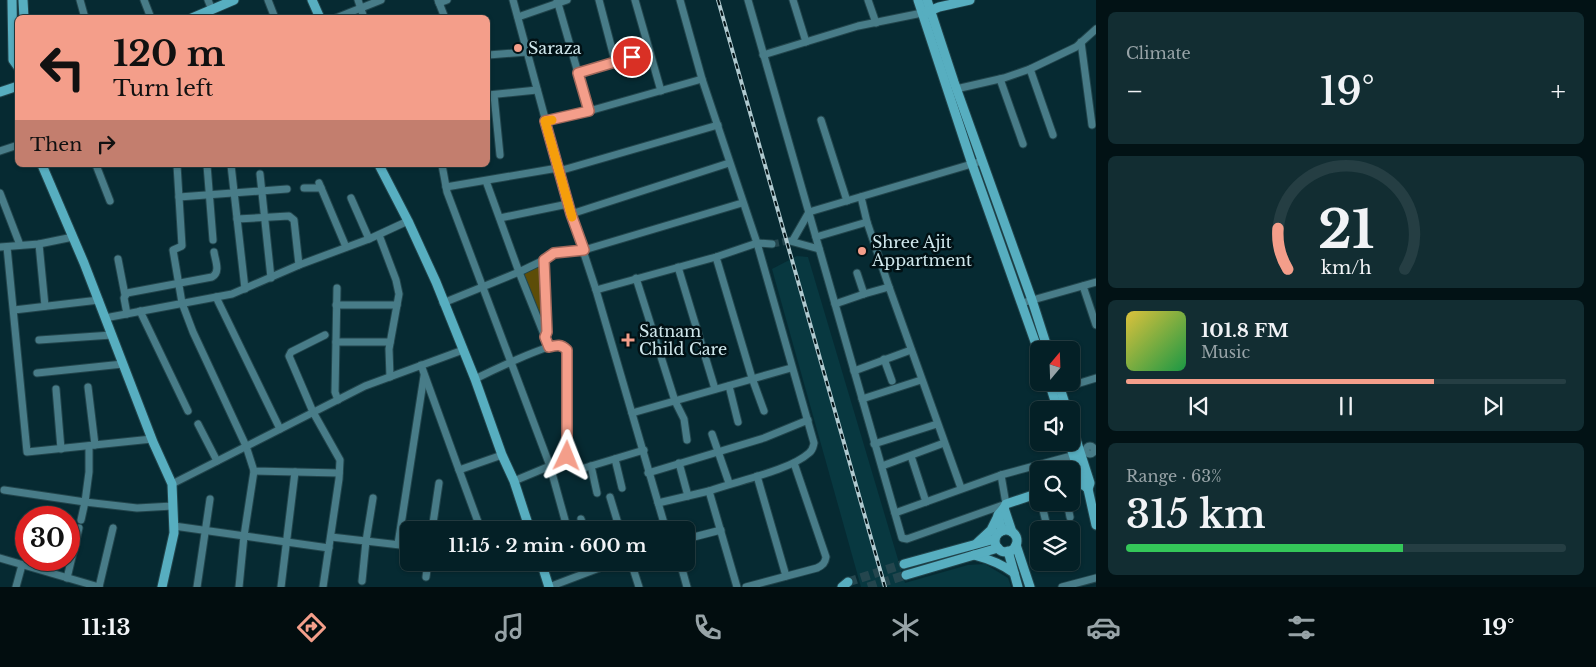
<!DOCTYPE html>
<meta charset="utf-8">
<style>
body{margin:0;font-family:"Libre Baskerville",serif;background:#122d32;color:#f1f3f6;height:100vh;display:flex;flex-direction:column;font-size:19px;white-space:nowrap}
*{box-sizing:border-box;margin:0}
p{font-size:16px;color:#97a3a7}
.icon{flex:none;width:28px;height:28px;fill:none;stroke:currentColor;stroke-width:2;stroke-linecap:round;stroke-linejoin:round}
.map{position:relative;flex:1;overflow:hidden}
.drawer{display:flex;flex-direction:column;gap:12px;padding:12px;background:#021215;width:500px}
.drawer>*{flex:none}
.guide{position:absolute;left:15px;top:15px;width:475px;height:152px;border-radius:8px;box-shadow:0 1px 4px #0004,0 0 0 1px #253e43;background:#f49e8a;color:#111;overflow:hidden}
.needle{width:32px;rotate:19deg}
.tools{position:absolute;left:1030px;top:341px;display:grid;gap:10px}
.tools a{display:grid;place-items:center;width:50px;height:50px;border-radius:8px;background:#042026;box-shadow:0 1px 4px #0004,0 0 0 1px #253e43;font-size:25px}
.speed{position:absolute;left:15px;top:506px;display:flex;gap:10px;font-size:25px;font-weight:700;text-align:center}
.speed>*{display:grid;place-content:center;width:65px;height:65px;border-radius:50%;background:#042026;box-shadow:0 1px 4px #0004,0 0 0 1px #253e43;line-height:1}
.speed .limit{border:8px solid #d22;background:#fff;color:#111}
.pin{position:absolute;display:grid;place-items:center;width:42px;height:42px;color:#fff;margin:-21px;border:2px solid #fff;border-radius:50%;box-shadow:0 1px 5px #0007}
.me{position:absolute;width:55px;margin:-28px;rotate:2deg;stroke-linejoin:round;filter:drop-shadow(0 0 4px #0008)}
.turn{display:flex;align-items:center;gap:18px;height:105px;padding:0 15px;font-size:22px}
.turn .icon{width:65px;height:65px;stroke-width:2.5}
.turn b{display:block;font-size:35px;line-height:42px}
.then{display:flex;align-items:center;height:48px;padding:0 15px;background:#0003;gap:10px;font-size:19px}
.big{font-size:38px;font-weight:600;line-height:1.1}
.drawer .tile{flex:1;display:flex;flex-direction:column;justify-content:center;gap:8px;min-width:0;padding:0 18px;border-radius:8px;background:#122d32}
.drawer .dial{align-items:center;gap:0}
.dial svg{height:130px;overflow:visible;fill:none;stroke:#253e43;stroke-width:7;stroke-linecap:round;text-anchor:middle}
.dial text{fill:#f1f3f6;stroke:none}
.song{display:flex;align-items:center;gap:15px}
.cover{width:60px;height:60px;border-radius:8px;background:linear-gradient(135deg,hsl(50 70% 55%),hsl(140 70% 35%))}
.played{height:5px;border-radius:2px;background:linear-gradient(90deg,#f49e8a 70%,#253e43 70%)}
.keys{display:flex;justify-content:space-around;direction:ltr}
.heat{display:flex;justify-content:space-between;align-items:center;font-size:28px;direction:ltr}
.charge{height:8px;border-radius:4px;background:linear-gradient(90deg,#34c759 63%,#253e43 0)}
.trip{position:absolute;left:400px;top:521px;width:295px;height:50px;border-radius:8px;background:#042026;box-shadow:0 1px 4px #0004,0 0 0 1px #253e43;font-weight:600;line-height:50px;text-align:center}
.tab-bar{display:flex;height:80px;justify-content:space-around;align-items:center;background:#020d0f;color:#97a3a7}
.tab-bar .icon{width:35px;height:35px}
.tab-bar .active{color:#f49e8a}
.tab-bar b{font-size:22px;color:#f1f3f6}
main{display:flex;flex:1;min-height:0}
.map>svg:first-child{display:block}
.built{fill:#083840}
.green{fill:#5d4d08}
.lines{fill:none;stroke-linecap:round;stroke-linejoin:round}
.street-tunnel{stroke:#24464e;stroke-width:7;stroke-dasharray:7 3.5;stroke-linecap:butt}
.secondary-tunnel{stroke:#24464e;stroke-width:9;stroke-dasharray:9 4.5;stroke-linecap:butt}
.street-casing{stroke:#22454c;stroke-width:9}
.secondary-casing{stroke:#22454c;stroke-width:11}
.street{stroke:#487c88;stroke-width:7}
.secondary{stroke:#57aec0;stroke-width:9}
.rail-casing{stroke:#afc9cf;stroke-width:4}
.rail{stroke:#011115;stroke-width:2;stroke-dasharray:5.5;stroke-linecap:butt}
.route-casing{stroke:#9f675a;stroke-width:12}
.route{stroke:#f49e8a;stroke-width:9}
.slow{stroke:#f59e0b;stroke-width:9}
.poi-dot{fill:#f49e8a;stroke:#011115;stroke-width:2}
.labels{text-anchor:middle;stroke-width:5;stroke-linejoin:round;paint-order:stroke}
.poi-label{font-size:16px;fill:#d0e8ed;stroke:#011115;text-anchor:start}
</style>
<main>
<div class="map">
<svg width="1096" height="587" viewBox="0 0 1096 587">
<rect width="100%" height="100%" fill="#062a32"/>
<polygon class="built" points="797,256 808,257 905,583 968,565 985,564 1008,578 1011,587 861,587 772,269"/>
<polygon class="green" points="544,260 547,332 519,272"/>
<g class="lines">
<polyline class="street-tunnel" points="772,244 788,241"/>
<g class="secondary-tunnel">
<polyline points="848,582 904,564"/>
<polyline points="868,587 906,575"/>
</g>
<defs>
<g id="street">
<polyline points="80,0 85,18"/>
<polyline points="144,0 151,18"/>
<polyline points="208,0 212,10"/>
<polyline points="268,0 275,18"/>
<polyline points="358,0 364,18"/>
<polyline points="438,0 445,18"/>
<polyline points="513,0 571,214 596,290 666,530"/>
<polyline points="557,0 589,111 702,79"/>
<polyline points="635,0 661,91"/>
<path d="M680,0L702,79L757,243L814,443C813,447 813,450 809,453C789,471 736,481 709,491L737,587"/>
<polyline points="748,0 902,538 907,539 1006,504 1001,475"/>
<polyline points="793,0 806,42"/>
<polyline points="868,0 876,23"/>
<polyline points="439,3 447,0"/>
<polyline points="518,17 567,0"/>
<polyline points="336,18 381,0"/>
<polyline points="1081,42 1092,125"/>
<polyline points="488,55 527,52"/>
<polyline points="763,55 858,26 922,13"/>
<polyline points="615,61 649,53"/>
<polyline points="1030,69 1053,135"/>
<polyline points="578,73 615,61 599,0"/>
<polyline points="1000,79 1023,144"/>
<polyline points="956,89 1004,78 1030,69 1076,47 1096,29"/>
<polyline points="488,95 537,90"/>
<polyline points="494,95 500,155"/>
<polyline points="821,120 847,201"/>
<polyline points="545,121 589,111"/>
<polyline points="0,151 18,145"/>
<polyline points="96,165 110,201"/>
<polyline points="177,165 182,246 173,250 182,303 193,332 246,446 254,471 339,473"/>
<polyline points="207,165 213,240"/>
<polyline points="231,165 245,289"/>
<polyline points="442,165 447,192 550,466 514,481"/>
<polyline points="559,171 718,125"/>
<polyline points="260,174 271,278"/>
<polyline points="486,181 519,272 549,347"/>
<polyline points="319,183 346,247"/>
<polyline points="446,187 558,168"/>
<polyline points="304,188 321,188"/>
<polyline points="0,193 20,245"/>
<polyline points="179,197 287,189"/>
<polyline points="861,197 867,222 889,287 961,488"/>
<polyline points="351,198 369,239"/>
<polyline points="571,214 729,163"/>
<polyline points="500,218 568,204"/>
<polyline points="237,219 289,216 294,220 299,265"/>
<polyline points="379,235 396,280 399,294 389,349 390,377"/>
<polyline points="816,237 867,222"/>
<polyline points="793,240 809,212 982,161"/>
<polyline points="790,241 819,249"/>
<polyline points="39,244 45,306"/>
<polyline points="0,247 39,244 73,237"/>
<polyline points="7,247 27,452 152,439"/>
<polyline points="716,257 752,378 764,411"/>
<polyline points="118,259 125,295"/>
<polyline points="544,260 546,334"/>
<polyline points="678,267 715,389"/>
<polyline points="857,273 864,294"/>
<polyline points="636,278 675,401 684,419 687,440"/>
<polyline points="1083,286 1096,325"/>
<polyline points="337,288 335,392 338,400"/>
<polyline points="596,290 716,257 757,243 772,244"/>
<polyline points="216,297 280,429"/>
<polyline points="443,303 519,272 544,260 555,253 584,250 742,203"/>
<polyline points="1022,303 1096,282"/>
<polyline points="835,304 864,294 889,287"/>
<polyline points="336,305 397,305"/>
<polyline points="14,310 99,300"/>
<polyline points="140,311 188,411"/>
<path d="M127,314L124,298L127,293L212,277C221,272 215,260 214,252"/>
<polyline points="105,318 232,294 299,265 369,239 408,221"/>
<polyline points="39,340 112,335"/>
<polyline points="336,342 390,342"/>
<polyline points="884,359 892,381"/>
<polyline points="421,365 459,470 502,455"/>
<polyline points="854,371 911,350"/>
<polyline points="37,373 123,364"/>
<path d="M475,379C489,372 549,343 561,345C564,346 565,348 567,350L568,453C566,460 556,463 550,466L565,520"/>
<polyline points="729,386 738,422"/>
<polyline points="88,387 95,445"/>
<polyline points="56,389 61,449"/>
<polyline points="1057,390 1096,378"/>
<polyline points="862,399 921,380"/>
<polyline points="632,413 791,368"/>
<polyline points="198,424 217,461"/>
<polyline points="712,434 729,483"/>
<polyline points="874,444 937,424"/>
<polyline points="89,446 89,472 85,502 137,508 173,506"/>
<circle cx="1090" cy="450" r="4"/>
<polyline points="911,456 926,502"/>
<polyline points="615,459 622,488"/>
<polyline points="679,463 688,496"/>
<polyline points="591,466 597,493"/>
<polyline points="882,466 944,443"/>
<polyline points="581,469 644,450"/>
<polyline points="459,470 481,530"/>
<polyline points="648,473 764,438 808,420"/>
<polyline points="757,476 786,576"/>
<polyline points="172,484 365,386 463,350"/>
<polyline points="4,490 85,502 81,520"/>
<polyline points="610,497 620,530"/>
<polyline points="1041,502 1048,530"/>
<polyline points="1067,502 1070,517"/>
<polyline points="658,503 709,491"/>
<polyline points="895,513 1001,475 1086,452"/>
<polyline points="581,519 584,530"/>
<polyline points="174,526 329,548"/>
<polyline points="432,530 439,483"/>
<polyline points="331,537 409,546"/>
<polyline points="686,539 721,530"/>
<polyline points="398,544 424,376"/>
<polyline points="0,558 99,587"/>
<polyline points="631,562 639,587"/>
<polyline points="680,562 687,587"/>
<polyline points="426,577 428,562"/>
<polyline points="67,578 79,528"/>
<polyline points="362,581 366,541 373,498"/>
<polyline points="16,587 22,565"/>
<polyline points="99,587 113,528"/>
<polyline points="197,587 210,499"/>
<polyline points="239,587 244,536 254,471"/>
<polyline points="281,587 295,472"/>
<polyline points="323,587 339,479 340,460 313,412 289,356 291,352 325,335"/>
<polyline points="549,587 615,562"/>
<path d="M746,587L817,568C823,565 825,563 826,557L794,463"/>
<polyline points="1062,587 1096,578"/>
</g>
<g id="secondary">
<polyline points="12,0 13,60 18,67"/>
<polyline points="23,0 24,18"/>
<polyline points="312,0 320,18"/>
<polyline points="918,0 972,164 1039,353"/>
<polyline points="927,0 954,82 1032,300 1048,350"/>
<polyline points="927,12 939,7 970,0"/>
<polyline points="192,18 234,0"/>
<polyline points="0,92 18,86"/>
<polyline points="42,165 84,263 153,442 172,484 174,533 162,587"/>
<polyline points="379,165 408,221 436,282 475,379 502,455 514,481 530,530"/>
<polyline points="1049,382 1058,410"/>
<polyline points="1058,382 1067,410"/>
<polyline points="1071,424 1090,483 1088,489"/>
<polyline points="1069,442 1083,484 1088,489 1096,525"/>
<polyline points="1071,486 1088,484"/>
<polyline points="1004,508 1012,532"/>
<circle cx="1006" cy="541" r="11"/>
<polyline points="1002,531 998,515 1004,508 1006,504 1039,493"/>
<polyline points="977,543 991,530 998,516"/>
<polyline points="1016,545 1030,587"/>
<polyline points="1008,551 1018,587"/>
<path d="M974,555C989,559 1002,564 1014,573"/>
<polyline points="541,562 549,587"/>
<polyline points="904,564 995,539"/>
<polyline points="906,575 998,548"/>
<polyline points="842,587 848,582"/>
</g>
</defs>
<use href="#street" class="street-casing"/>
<use href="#secondary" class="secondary-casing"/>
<use href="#street" class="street"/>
<use href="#secondary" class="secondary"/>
<defs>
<polyline id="rail" points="718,0 885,587"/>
</defs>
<use href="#rail" class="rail-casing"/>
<use href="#rail" class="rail"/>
</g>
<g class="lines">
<defs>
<path id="route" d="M567,456V350C561,344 557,345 549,347L545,337L547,332L544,260L554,253L584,250L571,214L545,121L589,111L578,73L632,57"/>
</defs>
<use href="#route" class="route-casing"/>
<use href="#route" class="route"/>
<polyline class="slow" points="552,120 545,121 572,217"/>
</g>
<g class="poi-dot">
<circle cx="518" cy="48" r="5"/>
<circle cx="862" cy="251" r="5"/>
<path d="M625.5 332.5h5v5h5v5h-5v5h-5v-5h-5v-5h5z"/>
</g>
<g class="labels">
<g class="poi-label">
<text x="528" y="54">Saraza</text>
<text x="872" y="248">Shree Ajit<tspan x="872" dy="18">Appartment</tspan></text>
<text x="639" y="337">Satnam<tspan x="639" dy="18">Child Care</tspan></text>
</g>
</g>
</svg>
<div class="tools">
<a><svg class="needle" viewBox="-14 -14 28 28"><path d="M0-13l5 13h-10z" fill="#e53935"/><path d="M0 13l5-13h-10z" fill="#97a3a7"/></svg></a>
<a><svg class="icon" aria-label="sound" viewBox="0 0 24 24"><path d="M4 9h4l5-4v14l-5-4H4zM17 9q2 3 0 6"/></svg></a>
<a><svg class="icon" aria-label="search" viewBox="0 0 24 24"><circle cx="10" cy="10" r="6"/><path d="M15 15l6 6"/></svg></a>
<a><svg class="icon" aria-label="layers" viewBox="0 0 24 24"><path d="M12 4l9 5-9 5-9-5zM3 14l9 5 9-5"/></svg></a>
</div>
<div class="speed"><div class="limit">30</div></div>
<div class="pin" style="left:632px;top:57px;background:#d93025"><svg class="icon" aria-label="arrive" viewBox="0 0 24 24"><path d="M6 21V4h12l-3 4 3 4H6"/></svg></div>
<svg class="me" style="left:567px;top:456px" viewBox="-20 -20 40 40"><path d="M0-17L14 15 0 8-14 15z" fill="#f49e8a" stroke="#fff" stroke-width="4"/></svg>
<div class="trip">11:15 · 2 min · 600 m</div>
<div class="guide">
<div class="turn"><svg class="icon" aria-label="left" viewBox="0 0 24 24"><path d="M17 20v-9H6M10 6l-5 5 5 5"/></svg><div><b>120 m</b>Turn left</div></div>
<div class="then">Then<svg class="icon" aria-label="right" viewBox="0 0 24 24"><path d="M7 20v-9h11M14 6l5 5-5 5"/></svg></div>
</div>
</div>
<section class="drawer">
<div class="tile"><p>Climate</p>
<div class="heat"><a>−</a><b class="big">19°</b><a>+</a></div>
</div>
<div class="tile dial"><svg viewBox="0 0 100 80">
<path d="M14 69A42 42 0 1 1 86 69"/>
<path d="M14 69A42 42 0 0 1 8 44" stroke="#f49e8a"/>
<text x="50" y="56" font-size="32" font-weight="700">21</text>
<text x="50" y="72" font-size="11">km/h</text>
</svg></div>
<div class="tile">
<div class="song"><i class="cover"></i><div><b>101.8 FM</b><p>Music</p></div></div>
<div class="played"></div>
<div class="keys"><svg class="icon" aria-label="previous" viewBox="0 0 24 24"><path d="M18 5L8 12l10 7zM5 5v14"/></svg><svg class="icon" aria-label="pause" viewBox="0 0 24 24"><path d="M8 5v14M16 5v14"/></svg><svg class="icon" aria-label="next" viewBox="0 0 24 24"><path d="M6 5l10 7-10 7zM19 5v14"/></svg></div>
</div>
<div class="tile"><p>Range · 63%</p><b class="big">315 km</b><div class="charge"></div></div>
</section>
</main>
<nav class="tab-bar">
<b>11:13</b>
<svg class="icon active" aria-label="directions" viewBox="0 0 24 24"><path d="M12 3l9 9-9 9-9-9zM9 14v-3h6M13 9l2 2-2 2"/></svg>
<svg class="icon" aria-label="music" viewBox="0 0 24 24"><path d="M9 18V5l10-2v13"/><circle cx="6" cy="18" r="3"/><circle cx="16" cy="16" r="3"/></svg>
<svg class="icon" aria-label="phone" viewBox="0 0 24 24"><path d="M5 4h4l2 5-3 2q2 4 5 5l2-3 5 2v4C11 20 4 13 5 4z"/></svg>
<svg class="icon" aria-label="climate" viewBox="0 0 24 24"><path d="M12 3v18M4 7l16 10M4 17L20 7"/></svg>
<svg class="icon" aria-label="car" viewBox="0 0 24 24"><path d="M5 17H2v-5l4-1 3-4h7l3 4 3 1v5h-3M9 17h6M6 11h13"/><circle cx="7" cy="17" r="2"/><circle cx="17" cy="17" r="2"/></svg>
<svg class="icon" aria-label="filters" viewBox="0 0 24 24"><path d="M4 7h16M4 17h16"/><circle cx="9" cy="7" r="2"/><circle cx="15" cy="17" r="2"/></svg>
<b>19°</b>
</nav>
